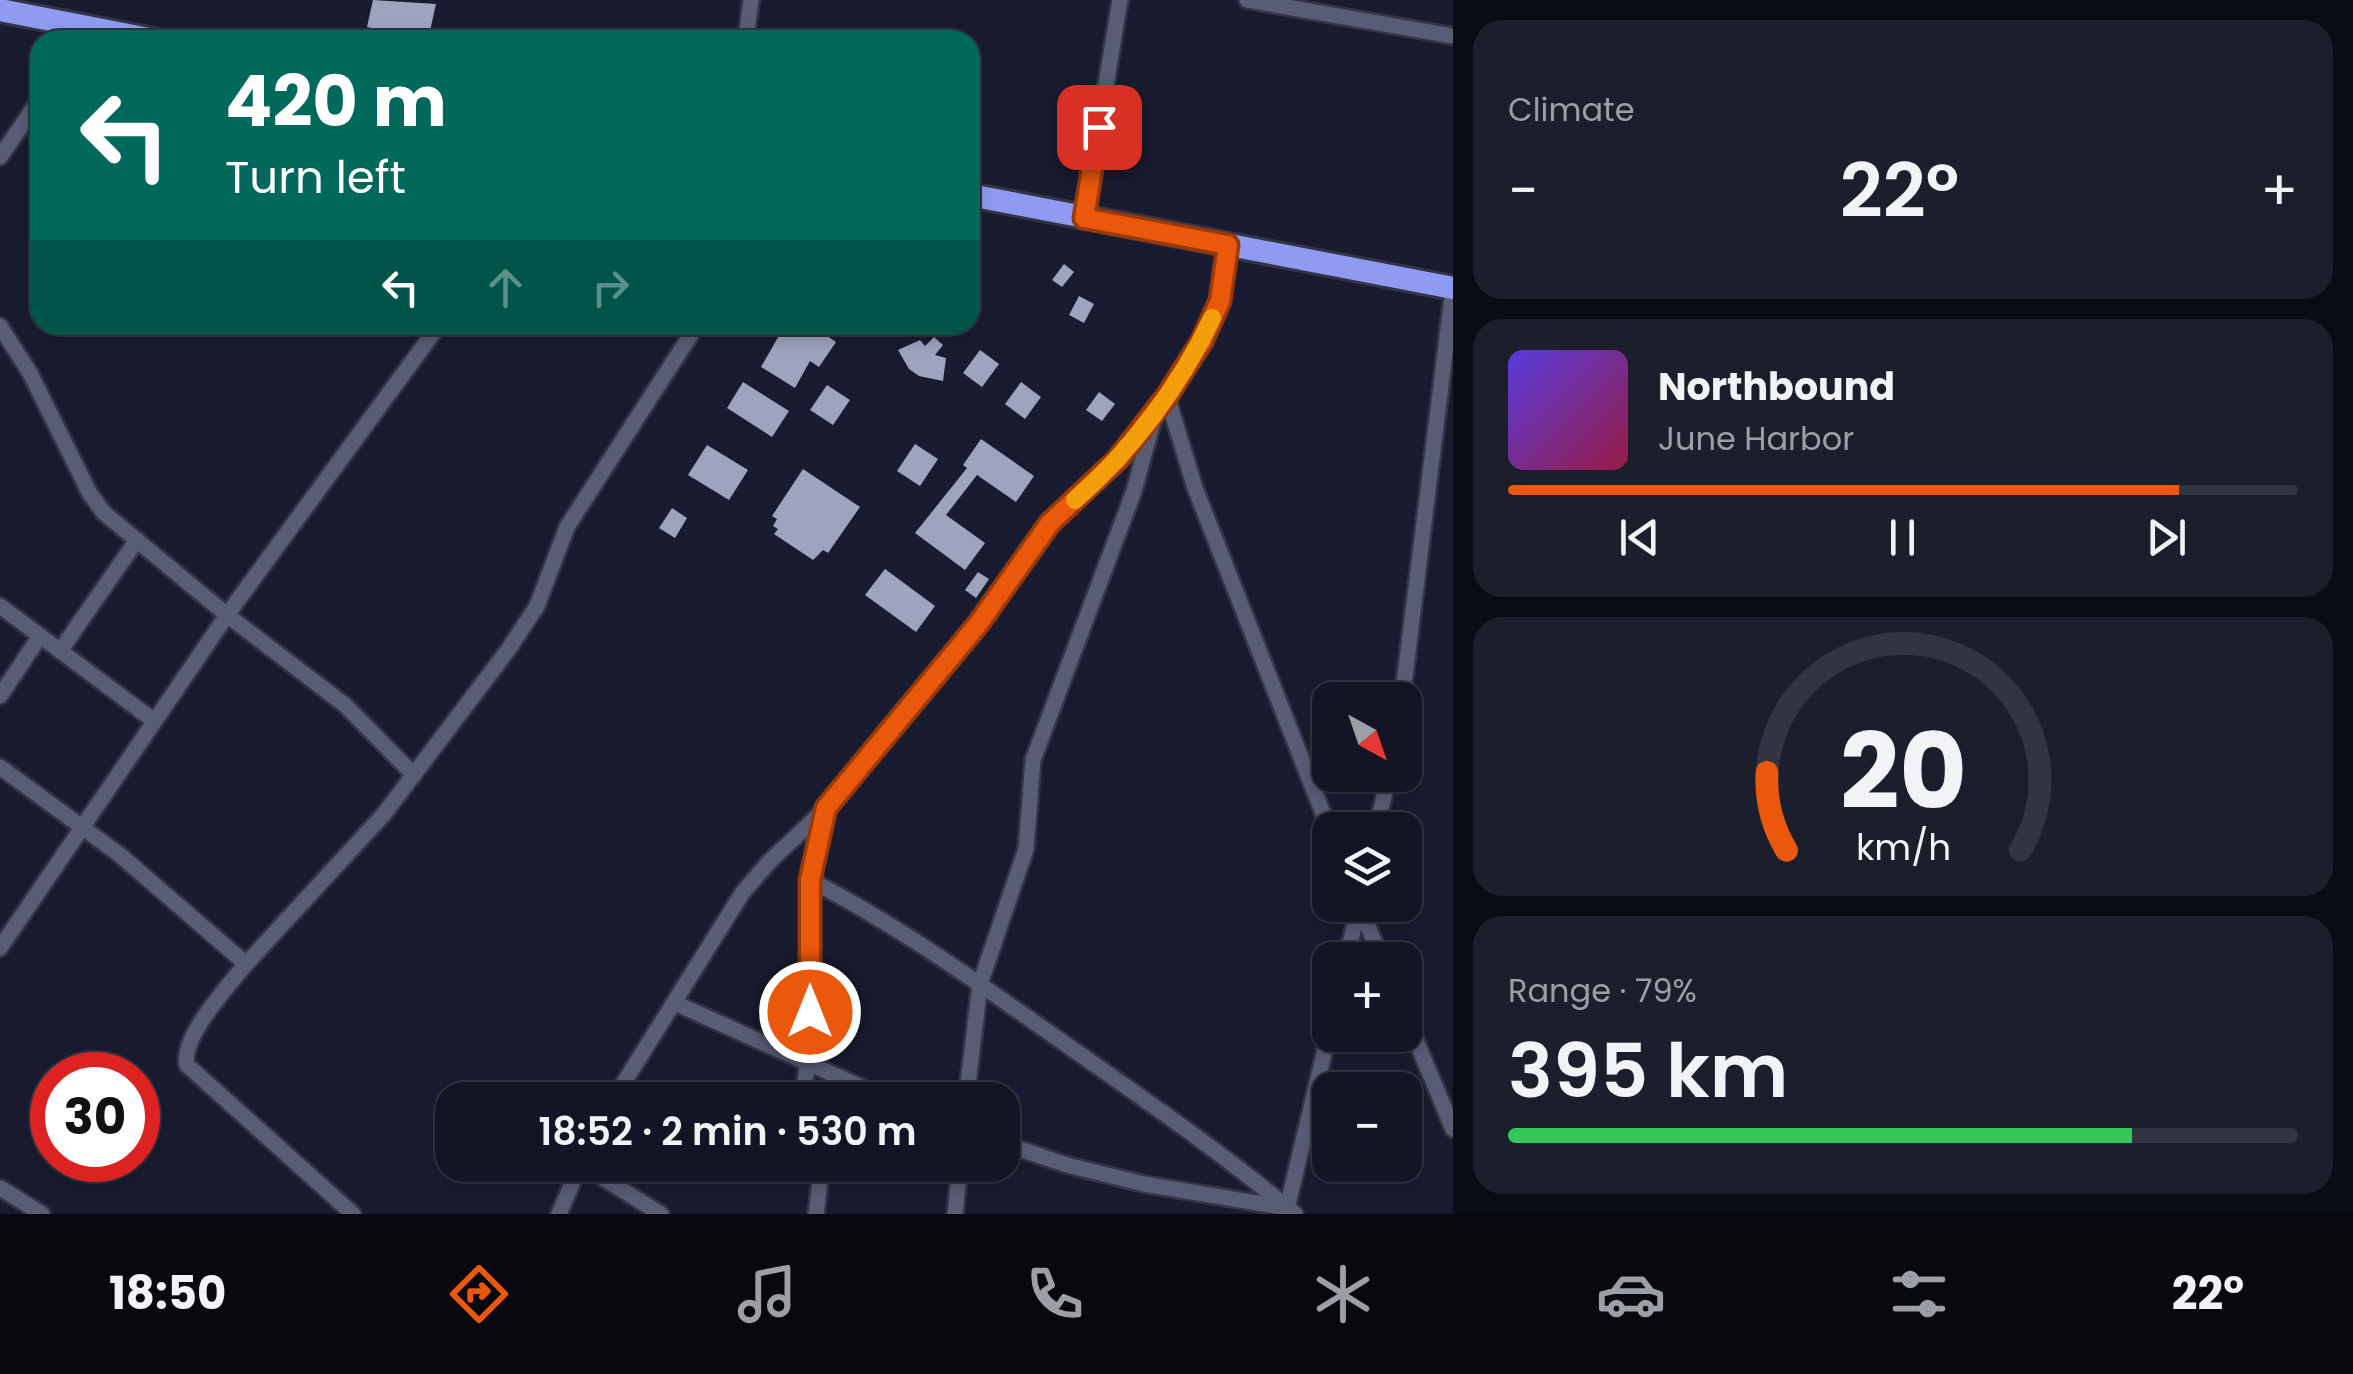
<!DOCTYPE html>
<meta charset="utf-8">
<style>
body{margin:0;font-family:Poppins,sans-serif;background:#1c1e2c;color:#f1f3f6;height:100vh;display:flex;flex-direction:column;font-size:38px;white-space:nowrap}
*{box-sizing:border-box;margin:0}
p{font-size:32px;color:#9d9fa6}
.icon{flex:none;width:55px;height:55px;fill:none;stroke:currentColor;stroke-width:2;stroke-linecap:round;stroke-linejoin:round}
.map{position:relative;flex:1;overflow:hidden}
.details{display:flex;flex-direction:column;gap:20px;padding:20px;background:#0a0c14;width:900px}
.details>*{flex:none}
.guide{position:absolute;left:30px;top:30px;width:950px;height:305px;border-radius:30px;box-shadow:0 5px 15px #0003,0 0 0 2px #323441;background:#00695c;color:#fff;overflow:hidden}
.needle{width:65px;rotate:140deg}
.tools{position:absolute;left:1312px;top:682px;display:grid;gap:20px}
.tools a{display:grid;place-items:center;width:110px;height:110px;border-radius:20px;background:#131524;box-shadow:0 5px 15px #0003,0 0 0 2px #323441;font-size:50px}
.speed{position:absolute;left:30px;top:1052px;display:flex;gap:20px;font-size:50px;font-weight:700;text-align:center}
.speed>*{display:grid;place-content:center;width:130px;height:130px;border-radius:50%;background:#131524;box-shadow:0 5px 15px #0003,0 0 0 2px #323441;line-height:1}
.speed .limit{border:15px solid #d22;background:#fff;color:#111}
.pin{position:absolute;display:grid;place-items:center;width:85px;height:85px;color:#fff;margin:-42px;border-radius:20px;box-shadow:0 5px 15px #0006}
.me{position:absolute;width:110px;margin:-55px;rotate:0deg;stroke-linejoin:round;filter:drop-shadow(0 0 8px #0008)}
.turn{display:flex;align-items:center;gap:35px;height:210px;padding:0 30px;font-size:45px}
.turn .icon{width:130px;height:130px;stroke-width:2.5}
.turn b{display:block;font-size:70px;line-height:85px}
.lanes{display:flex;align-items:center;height:95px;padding:0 30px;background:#0003;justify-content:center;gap:50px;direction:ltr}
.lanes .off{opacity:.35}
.big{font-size:75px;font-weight:600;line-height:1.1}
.details .tile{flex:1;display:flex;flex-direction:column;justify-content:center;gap:15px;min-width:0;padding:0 35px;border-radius:30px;background:#1c1e2c}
.details .dial{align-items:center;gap:0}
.dial svg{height:260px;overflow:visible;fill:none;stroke:#323441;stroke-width:7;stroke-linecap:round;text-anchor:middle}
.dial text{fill:#f1f3f6;stroke:none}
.song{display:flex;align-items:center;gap:30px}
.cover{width:120px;height:120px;border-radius:15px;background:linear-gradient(135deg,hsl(250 70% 55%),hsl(340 70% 35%))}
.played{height:10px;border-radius:5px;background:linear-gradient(90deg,#ea580c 85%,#323441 85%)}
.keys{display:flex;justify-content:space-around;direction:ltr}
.heat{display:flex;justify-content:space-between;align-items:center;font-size:55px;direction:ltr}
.charge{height:15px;border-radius:8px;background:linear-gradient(90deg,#34c759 79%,#323441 0)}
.trip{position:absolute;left:435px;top:1082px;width:585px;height:100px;border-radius:30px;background:#131524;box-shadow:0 5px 15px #0003,0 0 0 2px #323441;font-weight:600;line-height:100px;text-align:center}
.dock{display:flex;height:160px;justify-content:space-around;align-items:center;background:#08080e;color:#9d9fa6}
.dock .icon{width:70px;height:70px}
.dock .active{color:#ea580c}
.dock b{font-size:45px;color:#f1f3f6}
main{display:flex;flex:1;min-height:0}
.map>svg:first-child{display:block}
.building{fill:#9ea3be}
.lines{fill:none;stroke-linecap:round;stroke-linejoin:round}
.minor-casing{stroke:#333546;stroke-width:20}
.highway-casing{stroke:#333546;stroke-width:28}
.minor{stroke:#585c75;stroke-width:15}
.highway{stroke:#8f9bf1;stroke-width:22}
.route-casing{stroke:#983908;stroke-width:25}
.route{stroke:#ea580c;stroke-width:18}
.slow{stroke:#f59e0b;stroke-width:18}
</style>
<main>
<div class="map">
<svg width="1453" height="1214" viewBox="0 0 1453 1214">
<rect width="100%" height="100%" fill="#191c30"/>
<g class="building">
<polygon points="373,0 436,4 428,40 367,27"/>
<polygon points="1064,264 1074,272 1062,287 1052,280"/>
<polygon points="1079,296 1094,304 1084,323 1069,315"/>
<polygon points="785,325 811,325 836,342 819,367 810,361 795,388 761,367"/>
<polygon points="934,337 943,345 935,355 946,358 943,381 919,376 909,369 898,350 920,340 925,346"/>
<polygon points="980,350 999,364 982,387 963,373"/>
<polygon points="743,382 789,411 772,437 727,408"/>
<polygon points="1021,382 1041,397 1025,419 1005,404"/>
<polygon points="827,385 850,400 833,425 810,410"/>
<polygon points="1099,392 1115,404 1102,421 1086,410"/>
<polygon points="981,439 1034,476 1016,502 977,475 946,515 985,543 965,570 915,533 967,468 963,465"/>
<polygon points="915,444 938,459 920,486 897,471"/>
<polygon points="707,445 748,470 729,500 688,475"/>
<polygon points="803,469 860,507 828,553 823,550 813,560 774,534 778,529 773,526 777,519 772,516"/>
<polygon points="672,508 687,518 675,538 659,528"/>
<polygon points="885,569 935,606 916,632 865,595"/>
<polygon points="978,572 989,579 976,598 965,590"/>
</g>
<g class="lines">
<defs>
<g id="minor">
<polyline points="1247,0 1453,36"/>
<polyline points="746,40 751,0"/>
<polyline points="0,157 40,99"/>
<polyline points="1084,218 1120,0"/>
<polyline points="1227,245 1220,301 1202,341 1167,396 1195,488 1330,831"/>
<polyline points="0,326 30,373 90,494 104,513 227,615 345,705 414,775"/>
<polyline points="0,606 153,720"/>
<polyline points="60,651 137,540"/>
<polyline points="0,696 40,636"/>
<polyline points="1402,700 1453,289"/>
<path d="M0,767L120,855L246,964C229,985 180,1038 187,1065L353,1214"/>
<polyline points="1376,830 1389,775"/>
<path d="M810,880C903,928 988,990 1074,1050C1149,1103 1224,1154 1295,1214"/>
<polyline points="1359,905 1382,960"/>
<polyline points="0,948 227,615 439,325"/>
<polyline points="1346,960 1359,906"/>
<polyline points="246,964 384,814 508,650 537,606 567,527 697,325"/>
<polyline points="675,1003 890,1100"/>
<polyline points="1405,1014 1453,1129"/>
<polyline points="613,1100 743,892 770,861 823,811"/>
<polyline points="803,1100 810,1039 810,880 826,808 979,623 1050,523 1118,459 1167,396"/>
<polyline points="966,1100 980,984 1026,849 1033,760 1134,491 1154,418"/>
<polyline points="1002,1143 1067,1165 1144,1184 1287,1208 1330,1029"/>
<polyline points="582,1165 661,1214"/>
<polyline points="0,1188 42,1214"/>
<polyline points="559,1214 580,1165"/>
<polyline points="816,1214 822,1165"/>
<polyline points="955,1214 960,1165"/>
</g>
<g id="highway">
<polyline points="0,10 154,40"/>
<polyline points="970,195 1453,288"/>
</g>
</defs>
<use href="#minor" class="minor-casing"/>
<use href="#highway" class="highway-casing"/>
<use href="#minor" class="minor"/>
<use href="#highway" class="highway"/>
</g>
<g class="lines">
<defs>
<polyline id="route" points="810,1012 810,880 826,808 979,623 1050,523 1118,459 1167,396 1202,341 1220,301 1228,245 1084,218 1099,127"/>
</defs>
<use href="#route" class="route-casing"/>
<use href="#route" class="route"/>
<path class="slow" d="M1075,500C1132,450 1180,386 1212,318"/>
</g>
</svg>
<div class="tools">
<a><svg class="needle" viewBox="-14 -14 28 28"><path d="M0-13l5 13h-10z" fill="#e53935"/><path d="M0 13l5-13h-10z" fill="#9d9fa6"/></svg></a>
<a><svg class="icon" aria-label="layers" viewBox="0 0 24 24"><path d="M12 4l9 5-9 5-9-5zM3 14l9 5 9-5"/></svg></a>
<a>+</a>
<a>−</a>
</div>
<div class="speed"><div class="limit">30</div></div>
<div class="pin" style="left:1099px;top:127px;background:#d93025"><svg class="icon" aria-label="arrive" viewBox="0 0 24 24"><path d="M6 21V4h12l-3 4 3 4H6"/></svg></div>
<svg class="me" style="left:810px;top:1012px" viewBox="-20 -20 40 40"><circle r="17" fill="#ea580c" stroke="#fff" stroke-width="3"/><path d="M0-11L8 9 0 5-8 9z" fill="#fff"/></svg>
<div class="trip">18:52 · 2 min · 530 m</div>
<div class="guide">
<div class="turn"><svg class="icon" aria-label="left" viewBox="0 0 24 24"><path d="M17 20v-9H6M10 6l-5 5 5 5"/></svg><div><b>420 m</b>Turn left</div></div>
<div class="lanes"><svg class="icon" aria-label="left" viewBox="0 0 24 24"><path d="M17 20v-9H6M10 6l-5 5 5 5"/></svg><svg class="icon off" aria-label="ahead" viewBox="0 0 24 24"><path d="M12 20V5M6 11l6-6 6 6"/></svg><svg class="icon off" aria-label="right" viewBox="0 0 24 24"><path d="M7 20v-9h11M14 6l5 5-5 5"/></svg></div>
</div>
</div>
<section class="details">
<div class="tile"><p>Climate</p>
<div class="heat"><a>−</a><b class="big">22°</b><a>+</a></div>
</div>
<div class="tile">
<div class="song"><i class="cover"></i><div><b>Northbound</b><p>June Harbor</p></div></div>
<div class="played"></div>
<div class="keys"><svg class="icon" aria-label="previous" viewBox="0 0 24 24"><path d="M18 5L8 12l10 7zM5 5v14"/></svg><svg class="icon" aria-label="pause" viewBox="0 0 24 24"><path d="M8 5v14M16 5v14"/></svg><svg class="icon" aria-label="next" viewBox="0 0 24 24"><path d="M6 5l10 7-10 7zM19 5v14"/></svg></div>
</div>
<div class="tile dial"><svg viewBox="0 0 100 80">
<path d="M14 69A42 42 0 1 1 86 69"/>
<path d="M14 69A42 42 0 0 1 8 45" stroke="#ea580c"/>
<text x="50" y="56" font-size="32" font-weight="700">20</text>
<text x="50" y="72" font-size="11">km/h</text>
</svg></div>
<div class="tile"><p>Range · 79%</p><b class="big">395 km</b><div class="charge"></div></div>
</section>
</main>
<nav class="dock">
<b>18:50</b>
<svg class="icon active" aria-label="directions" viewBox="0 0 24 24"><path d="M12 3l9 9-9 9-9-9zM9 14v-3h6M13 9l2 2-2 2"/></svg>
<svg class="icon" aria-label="music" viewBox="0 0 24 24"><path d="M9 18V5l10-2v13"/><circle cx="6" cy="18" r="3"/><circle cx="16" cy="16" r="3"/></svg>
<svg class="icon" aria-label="phone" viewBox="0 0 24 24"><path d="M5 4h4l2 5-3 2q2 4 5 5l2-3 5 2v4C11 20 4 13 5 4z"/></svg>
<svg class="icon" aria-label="climate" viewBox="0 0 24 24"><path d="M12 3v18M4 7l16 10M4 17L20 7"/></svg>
<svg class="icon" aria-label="car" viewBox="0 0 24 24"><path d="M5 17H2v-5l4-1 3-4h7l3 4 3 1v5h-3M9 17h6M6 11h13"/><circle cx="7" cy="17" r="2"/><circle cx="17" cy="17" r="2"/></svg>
<svg class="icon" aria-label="filters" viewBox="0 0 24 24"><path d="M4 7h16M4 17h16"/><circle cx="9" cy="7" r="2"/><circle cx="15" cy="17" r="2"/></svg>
<b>22°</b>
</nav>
